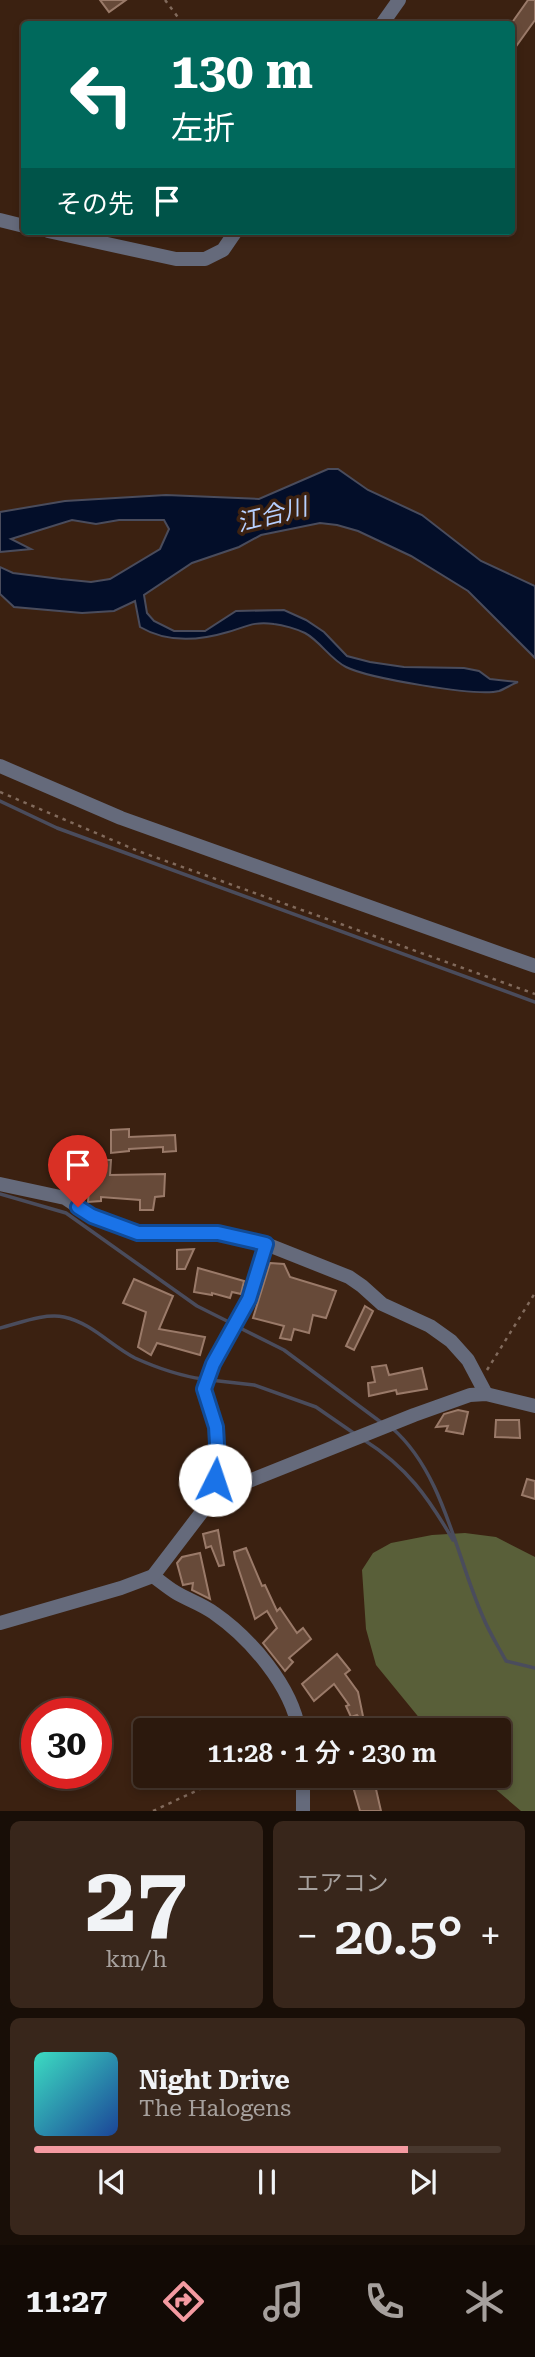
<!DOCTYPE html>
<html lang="ja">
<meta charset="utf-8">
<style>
body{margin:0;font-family:"Roboto Serif","Noto Sans JP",serif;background:#38261b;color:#f1f3f6;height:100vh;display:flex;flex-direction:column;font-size:26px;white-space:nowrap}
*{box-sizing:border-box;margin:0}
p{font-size:23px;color:#a6a09d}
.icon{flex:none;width:38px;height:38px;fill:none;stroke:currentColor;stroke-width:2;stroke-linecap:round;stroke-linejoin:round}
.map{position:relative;height:1811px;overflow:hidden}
.panel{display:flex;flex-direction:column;gap:10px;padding:10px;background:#180e07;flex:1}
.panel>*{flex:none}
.top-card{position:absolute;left:21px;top:21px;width:494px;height:214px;border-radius:7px;box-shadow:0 4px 10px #0003,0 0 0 2px #48382e;background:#00695c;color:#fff;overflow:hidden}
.speed{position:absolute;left:21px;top:1698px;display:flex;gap:14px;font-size:35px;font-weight:700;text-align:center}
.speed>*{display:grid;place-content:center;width:91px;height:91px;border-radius:50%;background:#2c190d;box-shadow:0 4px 10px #0003,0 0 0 2px #48382e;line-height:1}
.speed .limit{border:10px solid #d22;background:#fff;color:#111}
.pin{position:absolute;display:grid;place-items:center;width:60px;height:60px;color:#fff;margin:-72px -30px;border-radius:50% 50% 50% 0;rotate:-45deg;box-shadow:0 0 7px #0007}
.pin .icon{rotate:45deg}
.me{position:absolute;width:77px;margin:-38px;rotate:4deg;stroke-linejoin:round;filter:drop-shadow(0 0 5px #0008)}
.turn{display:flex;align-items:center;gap:24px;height:147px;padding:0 35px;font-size:32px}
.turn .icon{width:91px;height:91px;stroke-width:2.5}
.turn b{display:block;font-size:49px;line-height:60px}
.then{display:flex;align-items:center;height:66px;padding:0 35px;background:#0003;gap:14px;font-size:26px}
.big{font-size:52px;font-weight:600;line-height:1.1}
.panel .card{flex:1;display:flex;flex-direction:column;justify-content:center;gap:10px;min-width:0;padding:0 24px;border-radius:10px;background:#38261b}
.panel .dial{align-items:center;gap:0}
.dial b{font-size:91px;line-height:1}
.song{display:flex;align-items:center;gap:21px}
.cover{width:84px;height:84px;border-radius:10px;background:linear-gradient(135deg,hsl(170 70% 55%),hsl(220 70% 35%))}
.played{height:7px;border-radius:4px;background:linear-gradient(90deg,#f49aa1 80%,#48382e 80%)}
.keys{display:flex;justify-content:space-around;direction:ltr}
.heat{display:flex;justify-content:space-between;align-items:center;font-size:38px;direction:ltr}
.panel .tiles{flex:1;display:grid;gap:10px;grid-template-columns:1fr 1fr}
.card:last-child{grid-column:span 2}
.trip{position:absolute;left:133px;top:1718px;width:378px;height:70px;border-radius:7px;background:#2c190d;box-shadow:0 4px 10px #0003,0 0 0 2px #48382e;font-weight:600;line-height:70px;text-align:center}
.dock{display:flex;height:112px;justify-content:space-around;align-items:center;background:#120a05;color:#a6a09d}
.dock .icon{width:49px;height:49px}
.dock .current{color:#f49aa1}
.dock b{font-size:32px;color:#f1f3f6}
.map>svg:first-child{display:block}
.forest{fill:#595f39}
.water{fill:#030e29;stroke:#4a4c5c;stroke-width:2}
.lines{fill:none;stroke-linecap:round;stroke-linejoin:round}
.stream{stroke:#4a4c5c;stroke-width:3.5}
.building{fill:#674a39;stroke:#9a7a69;stroke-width:2}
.path{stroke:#816a5c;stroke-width:2.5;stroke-dasharray:3.5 5;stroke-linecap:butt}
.street{stroke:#656a7b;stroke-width:14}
.route-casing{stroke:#114b97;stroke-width:18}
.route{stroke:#1a73e8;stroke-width:12}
.labels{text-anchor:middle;stroke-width:7;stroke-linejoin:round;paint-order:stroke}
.water-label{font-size:24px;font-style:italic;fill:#b7d0ff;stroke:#3b2111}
</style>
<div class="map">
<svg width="535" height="1811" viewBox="0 0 535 1811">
<rect width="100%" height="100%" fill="#3b2111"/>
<polygon class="forest" points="465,1533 496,1537 535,1557 535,1811 521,1811 480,1776 499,1776 499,1731 430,1731 376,1665 366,1629 362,1570 373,1553 391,1543 432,1535"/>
<path class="water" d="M328,469H338L368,490L422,515L481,561L535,586V658L468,591L411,556L358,531L337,525L320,523L261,535L239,547L192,563L144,595L147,613L154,621L174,631H205L236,611L284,610L306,620L324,632L347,656L370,662L404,667L464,668L479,671L490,679L518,682C512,684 505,689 499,691C477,697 368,678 346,667C330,659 320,641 305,633C297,629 283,625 274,624C253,621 246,627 228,632C198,641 167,643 140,627L135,601L114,611L82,613L14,607L0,594V567L13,573L61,579L91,582L110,579L160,549L169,529L164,520H119L96,524L72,520L11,539L31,549L0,552V512L65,501L166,495L259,499Z"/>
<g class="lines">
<g class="stream">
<polyline points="0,801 57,828 535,1002"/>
<polyline points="0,1194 66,1213 197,1306 231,1323"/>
<polyline points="238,1327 284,1350 382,1423"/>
<path d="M0,1328C20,1323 44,1313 64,1317C92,1323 111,1346 135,1358C155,1367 181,1376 203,1379"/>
<polyline points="210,1380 254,1385 316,1407 355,1434"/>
<path d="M392,1428C444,1473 456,1557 483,1617C489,1632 498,1646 506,1661L535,1668"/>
<path d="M364,1440C407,1467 428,1497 453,1540"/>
</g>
</g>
<g class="building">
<polygon points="100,0 126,0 109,12"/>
<polygon points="528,0 535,0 535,20 517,45 511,40 511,24"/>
<polygon points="129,1129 129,1137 175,1135 176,1151 163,1152 163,1147 129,1149 129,1151 111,1153 111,1130"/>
<polygon points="91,1160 111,1160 110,1175 165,1174 164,1196 155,1197 153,1210 140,1210 140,1200 101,1197 101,1201 88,1202"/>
<polygon points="194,1249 185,1269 177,1269 177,1250"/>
<polygon points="270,1263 284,1264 290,1277 336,1291 326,1318 313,1315 309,1333 294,1329 291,1340 280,1338 284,1326 253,1318"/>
<polygon points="198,1268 244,1281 241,1294 232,1292 230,1298 212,1293 212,1295 194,1292"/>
<polygon points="134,1279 173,1296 159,1329 205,1337 200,1355 157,1343 151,1355 138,1347 146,1312 123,1303"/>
<polygon points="365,1306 373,1311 354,1350 346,1346"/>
<polygon points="386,1365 389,1375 422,1368 427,1389 397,1394 396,1390 369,1396 368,1383 375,1382 372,1367"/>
<polygon points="458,1410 468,1412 463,1434 446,1431 448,1426 436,1427 444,1414"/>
<polygon points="496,1420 519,1420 520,1438 495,1437"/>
<polygon points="527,1479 535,1481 535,1499 522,1495"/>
<polygon points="218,1530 224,1565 219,1566 211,1546 206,1548 203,1534"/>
<polygon points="246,1548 262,1586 265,1585 277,1611 280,1608 297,1633 303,1628 311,1639 289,1658 293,1662 285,1671 263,1643 277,1628 267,1611 255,1619 235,1558 234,1552"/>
<polygon points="200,1553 210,1599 192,1590 193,1583 183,1585 177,1563 182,1557"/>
<polygon points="337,1654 350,1670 345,1674 358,1692 365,1726 357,1715 351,1717 346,1706 349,1705 334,1684 314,1701 302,1684"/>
<polygon points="350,1776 373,1776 381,1811 360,1811"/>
</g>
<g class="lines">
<g class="path">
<polyline points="165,0 183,24"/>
<polyline points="0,792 138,851 535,994"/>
<polyline points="487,1370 535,1293"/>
<polyline points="153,1811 228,1776"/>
</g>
<g class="street">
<polyline points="382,24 399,0"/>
<polyline points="0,220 24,226"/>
<polyline points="48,231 176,259 205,259 223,250 236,231"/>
<polyline points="0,766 121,818 535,966"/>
<polyline points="0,1184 65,1198 92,1216 138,1233 218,1233 266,1244 349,1277 362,1286 382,1304 430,1326 451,1341 468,1360 486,1394"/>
<polyline points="211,1500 218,1461 216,1427 204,1389 213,1364 249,1299 266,1244"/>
<path d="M153,1576C160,1581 167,1587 175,1592C188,1600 202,1604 214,1613C250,1638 292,1686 299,1731"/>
<polyline points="0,1623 121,1588 153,1576 211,1500 234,1487 414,1415 470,1395 486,1394 535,1406"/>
<polyline points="303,1776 303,1811"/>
</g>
</g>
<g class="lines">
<defs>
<polyline id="route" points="78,1207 92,1216 138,1233 218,1233 266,1244 249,1299 213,1364 204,1389 216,1427 218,1461 215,1480"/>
</defs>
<use href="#route" class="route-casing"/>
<use href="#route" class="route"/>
</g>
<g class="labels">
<g class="water-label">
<text transform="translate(272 515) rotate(-14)" y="8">江合川</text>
</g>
</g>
</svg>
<div class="speed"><div class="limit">30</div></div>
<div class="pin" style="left:78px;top:1207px;background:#d93025"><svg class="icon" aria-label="arrive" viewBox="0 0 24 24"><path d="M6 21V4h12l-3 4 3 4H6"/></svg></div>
<svg class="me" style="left:215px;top:1480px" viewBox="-20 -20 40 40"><circle r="19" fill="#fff"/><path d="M0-13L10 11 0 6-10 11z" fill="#1a73e8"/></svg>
<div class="trip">11:28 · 1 分 · 230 m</div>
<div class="top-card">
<div class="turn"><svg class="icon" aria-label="left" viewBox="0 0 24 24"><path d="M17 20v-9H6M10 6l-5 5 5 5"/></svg><div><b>130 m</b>左折</div></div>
<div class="then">その先<svg class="icon" aria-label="arrive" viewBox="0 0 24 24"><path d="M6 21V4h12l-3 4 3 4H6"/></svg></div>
</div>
</div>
<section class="panel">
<div class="tiles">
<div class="card dial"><b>27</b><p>km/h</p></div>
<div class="card"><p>エアコン</p>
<div class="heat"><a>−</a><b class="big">20.5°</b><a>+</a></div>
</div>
<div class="card">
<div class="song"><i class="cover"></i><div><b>Night Drive</b><p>The Halogens</p></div></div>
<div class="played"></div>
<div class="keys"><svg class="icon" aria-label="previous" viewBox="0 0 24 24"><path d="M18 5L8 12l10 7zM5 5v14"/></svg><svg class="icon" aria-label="pause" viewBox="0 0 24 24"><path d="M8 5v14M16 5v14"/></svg><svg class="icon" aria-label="next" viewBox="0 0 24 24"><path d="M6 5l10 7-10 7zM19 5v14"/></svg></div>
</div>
</div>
</section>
<nav class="dock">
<b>11:27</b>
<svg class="icon current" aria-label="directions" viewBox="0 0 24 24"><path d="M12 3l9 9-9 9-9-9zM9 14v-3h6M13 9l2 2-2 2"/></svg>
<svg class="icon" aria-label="music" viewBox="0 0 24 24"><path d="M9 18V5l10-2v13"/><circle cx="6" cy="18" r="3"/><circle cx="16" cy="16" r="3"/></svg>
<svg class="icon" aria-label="phone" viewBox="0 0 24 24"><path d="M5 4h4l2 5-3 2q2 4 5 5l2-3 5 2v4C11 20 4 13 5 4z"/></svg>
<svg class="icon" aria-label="climate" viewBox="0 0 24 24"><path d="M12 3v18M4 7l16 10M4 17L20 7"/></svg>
</nav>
